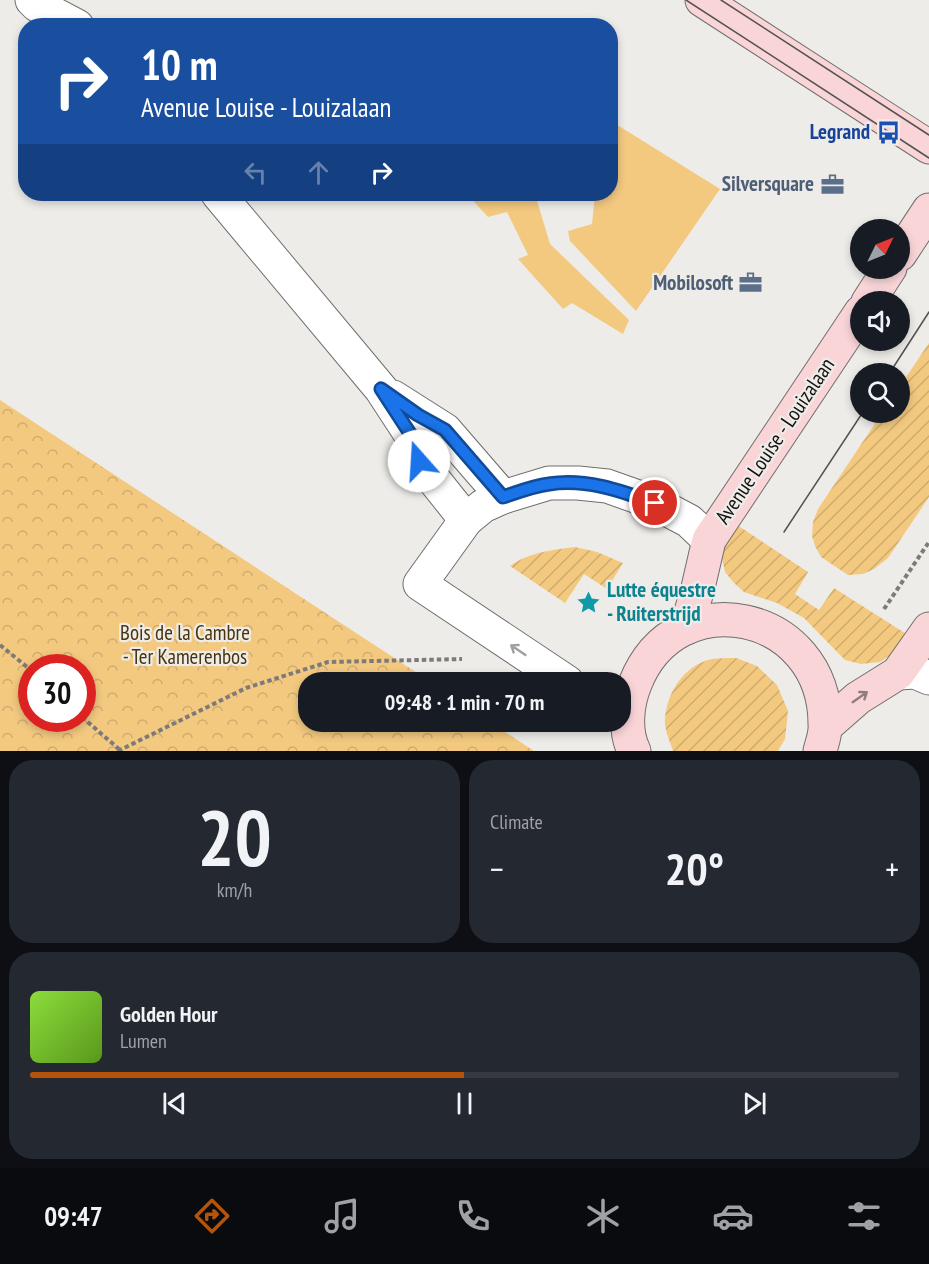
<!DOCTYPE html>
<meta charset="utf-8">
<style>
body{margin:0;font-family:"PT Sans Narrow",sans-serif;background:#242831;color:#f1f3f6;height:100vh;display:flex;flex-direction:column;font-size:22px;white-space:nowrap}
*{box-sizing:border-box;margin:0}
p{font-size:20px;color:#9ea1a6}
.icon{flex:none;width:33px;height:33px;fill:none;stroke:currentColor;stroke-width:2;stroke-linecap:round;stroke-linejoin:round}
.map{position:relative;height:751px;overflow:hidden}
.details{display:flex;flex-direction:column;gap:9px;padding:9px;background:#0d0f14;flex:1}
.details>*{flex:none}
.guide{position:absolute;left:18px;top:18px;width:600px;height:183px;border-radius:24px;box-shadow:0 3px 9px #0003;background:#1a4fa0;color:#fff;overflow:hidden}
.needle{width:39px;rotate:47deg}
.controls{position:absolute;left:850px;top:219px;display:grid;gap:12px}
.controls a{display:grid;place-items:center;width:60px;height:60px;border-radius:50%;background:#171b24;box-shadow:0 3px 9px #0003;font-size:30px}
.speed{position:absolute;left:18px;top:654px;display:flex;gap:12px;font-size:30px;font-weight:700;text-align:center}
.speed>*{display:grid;place-content:center;width:78px;height:78px;border-radius:50%;background:#171b24;box-shadow:0 3px 9px #0003;line-height:1}
.speed .limit{border:9px solid #d22;background:#fff;color:#111}
.pin{position:absolute;display:grid;place-items:center;width:51px;height:51px;color:#fff;margin:-26px;border:3px solid #fff;border-radius:50%;box-shadow:0 2px 6px #0007}
.me{position:absolute;width:66px;margin:-33px;rotate:341deg;stroke-linejoin:round;filter:drop-shadow(0 0 4px #0008)}
.turn{display:flex;align-items:center;gap:21px;height:126px;padding:0 24px;font-size:27px}
.turn .icon{width:78px;height:78px;stroke-width:2.5}
.turn b{display:block;font-size:42px;line-height:51px}
.lanes{display:flex;align-items:center;height:57px;padding:0 24px;background:#0003;justify-content:center;gap:30px;direction:ltr}
.lanes .off{opacity:.35}
.big{font-size:45px;font-weight:800;line-height:1.1}
.details .tile{flex:1;display:flex;flex-direction:column;justify-content:center;gap:9px;min-width:0;padding:0 21px;border-radius:24px;background:#242831}
.details .dial{align-items:center;gap:0}
.dial b{font-size:78px;line-height:1}
.song{display:flex;align-items:center;gap:18px}
.cover{width:72px;height:72px;border-radius:9px;background:linear-gradient(135deg,hsl(90 70% 55%),hsl(90 70% 35%))}
.played{height:6px;border-radius:3px;background:linear-gradient(90deg,#b45309 50%,#363941 50%)}
.keys{display:flex;justify-content:space-around;direction:ltr}
.heat{display:flex;justify-content:space-between;align-items:center;font-size:33px;direction:ltr}
.details .tiles{flex:1;display:grid;gap:9px;grid-template-columns:1fr 1fr}
.tile:last-child{grid-column:span 2}
.trip{position:absolute;left:298px;top:672px;width:333px;height:60px;border-radius:24px;background:#171b24;box-shadow:0 3px 9px #0003;font-weight:800;line-height:60px;text-align:center}
.dock{display:flex;height:96px;justify-content:space-around;align-items:center;background:#090b0e;color:#9ea1a6}
.dock .icon{width:42px;height:42px}
.dock .selected{color:#b45309}
.dock b{font-size:27px;color:#f1f3f6}
.map>svg:first-child{display:block}
.grass{fill:#f3c980}
.park{fill:url(#park-crowns);fill-rule:evenodd}
.garden{fill:url(#garden-furrows)}
.lines{fill:none;stroke-linecap:round;stroke-linejoin:round}
.minor-casing{stroke:#706e6c;stroke-width:35}
.secondary-casing{stroke:#706e6c;stroke-width:35}
.path{stroke:#7d7b7a;stroke-width:4;stroke-dasharray:4.5 3;stroke-linecap:butt}
.minor{stroke:#fff;stroke-width:33}
.secondary{stroke:#f9d5d8;stroke-width:33}
.tram{stroke:#545251;stroke-width:1.5}
.oneway{stroke:#a1a0a0}
.oneway2{stroke:#927d7e}
.route-casing{stroke:#114b97;stroke-width:15}
.route{stroke:#1a73e8;stroke-width:10}
.labels{text-anchor:middle;stroke-width:4.5;stroke-linejoin:round;paint-order:stroke}
.transit-label{font-size:21px;font-weight:bold;fill:#164399;stroke:#eeece9;text-anchor:end}
.service-label{font-size:21px;font-weight:bold;fill:#4e5e75;stroke:#eeece9;text-anchor:end}
.street-label{font-size:21px;fill:#131211;stroke:#eeece9}
.culture-label{font-size:21px;font-weight:bold;fill:#0d838f;stroke:#eeece9;text-anchor:start}
.park-label{font-size:21px;fill:#48330c;stroke:#eeece9}
</style>
<div class="map">
<svg width="929" height="751" viewBox="0 0 929 751">
<defs>
<pattern id="park-crowns" width="20" height="18" patternUnits="userSpaceOnUse" patternTransform="scale(1.5)"><rect width="20" height="18" fill="#f3c980"/><path d="M2 6a3 3 0 1 1 6 0M12 15a3 3 0 1 1 6 0" fill="none" stroke="#cfac6e"/></pattern>
<pattern id="garden-furrows" width="10" height="10" patternUnits="userSpaceOnUse" patternTransform="scale(1.5)"><rect width="10" height="10" fill="#f3c980"/><path d="M-1 1l2-2M0 10L10 0M9 11l2-2" fill="none" stroke="#cfac6e"/></pattern>
</defs>
<rect width="100%" height="100%" fill="#eeece9"/>
<g class="grass">
<polygon points="611,121 720,189 636,311 570,241 568,231 592,224 595,195 593,194 610,194"/>
<polygon points="467,194 535,194 550,244 629,320 623,334 572,303 563,309 518,259 528,255 507,212 488,217"/>
</g>
<path class="park" d="M0,400L431,682H309V722H490L534,751H0ZM32,668H82V718H32Z"/>
<g class="garden">
<polygon points="929,343 929,497 888,558 874,569 863,574 848,575 821,557 815,546 812,536 813,522 818,509 882,413 900,412 900,386"/>
<polygon points="734,523 808,572 795,594 819,610 834,588 908,635 895,652 880,662 861,664 845,660 804,618 777,603 744,592 734,583 725,572 722,558 722,548"/>
<path d="M575,547L597,552L623,563L607,589L584,574L565,603L510,566C530,552 551,550 575,547Z"/>
<path d="M736,658L757,666L777,685L788,711L785,739L778,751H673C670,741 664,730 665,719C667,692 684,665 712,659C719,658 728,658 736,658Z"/>
</g>
<g class="lines">
<defs>
<g id="minor">
<polyline points="32,0 37,5 77,26"/>
<polyline points="218,194 381,389 413,438 419,461 466,520"/>
<polyline points="393,397 445,430 503,497"/>
<polyline points="898,673 915,672 929,678"/>
<polyline points="567,682 420,584 466,520 483,506 503,497 549,483 578,483 607,486 655,503 689,521 709,540"/>
</g>
<g id="secondary">
<polyline points="702,0 929,147"/>
<polyline points="900,254 929,210"/>
<polyline points="868,302 890,268"/>
<polyline points="686,628 697,592 709,540 861,312"/>
<polyline points="826,726 858,698 898,673 929,629"/>
<path d="M634,751C624,731 627,704 635,684C676,579 825,610 825,724C826,733 822,743 820,751"/>
</g>
</defs>
<use href="#minor" class="minor-casing"/>
<use href="#secondary" class="secondary-casing"/>
<g class="path">
<polyline points="884,609 929,542"/>
<polyline points="0,645 32,671"/>
<polyline points="82,717 120,750"/>
<polyline points="118,751 246,688 328,662 462,659"/>
</g>
<use href="#minor" class="minor"/>
<use href="#secondary" class="secondary"/>
<g class="tram">
<polyline points="686,0 929,158"/>
<polyline points="721,0 929,135"/>
<polyline points="889,374 929,312"/>
<polyline points="784,532 863,412"/>
</g>
</g>
<defs><path id="oneway-shaft" d="M-6 0H5M1.5-3L5.5 0L1.5 3" fill="none" stroke-width="1.6" stroke-linecap="round" stroke-linejoin="round" transform="scale(1.5)"/></defs>
<use class="oneway" href="#oneway-shaft" transform="translate(518 650) rotate(-146)"/>
<use class="oneway2" href="#oneway-shaft" transform="translate(860 697) rotate(-35)"/>
<g class="lines">
<defs>
<path id="route" d="M419,461L413,438L381,389L418,415L445,430L503,497C518,492 533,486 549,484C586,478 621,491 655,503"/>
</defs>
<use href="#route" class="route-casing"/>
<use href="#route" class="route"/>
</g>
<defs>
<symbol id="bus-bare" viewBox="-9 -9 18 18"><path d="M-5-6H5V4H4V6H2V4H-2V6H-4V4H-5ZM-3.5-4V0h7V-4ZM-3.5 1.2v1.5H-2V1.2ZM2 1.2v1.5H3.5V1.2Z" fill="#1a4fb4" stroke="#eeece9" stroke-width="2.5" paint-order="stroke"/></symbol>
<symbol id="office-bare" viewBox="-9 -9 18 18"><path d="M-6-3h4V-5.5h4V-3h4V5H-6ZM-1-4.5V-3h2v-1.5ZM-6 0V1H6V0Z" fill="#5c6f8a" stroke="#eeece9" stroke-width="2.5" paint-order="stroke"/></symbol>
<symbol id="sight-bare" viewBox="-9 -9 18 18"><path d="M0-6L1.8-2.2L6-1.7L2.9 1.2L3.7 5.4L0 3.3L-3.7 5.4L-2.9 1.2L-6-1.7L-1.8-2.2Z" fill="#0f9aa8" stroke="#eeece9" stroke-width="2.5" paint-order="stroke"/></symbol>
</defs>
<g fill-rule="evenodd">
<use href="#bus-bare" x="872" y="116" width="33" height="33"/>
<use href="#office-bare" x="816" y="168" width="33" height="33"/>
<use href="#office-bare" x="734" y="266" width="33" height="33"/>
<use href="#sight-bare" x="572" y="586" width="33" height="33"/>
</g>
<g class="labels">
<g class="transit-label">
<text x="870" y="139">Legrand</text>
</g>
<g class="service-label">
<text x="814" y="191">Silversquare</text>
<text x="733" y="290">Mobilosoft</text>
</g>
<g class="street-label">
<text transform="translate(775 441) rotate(-56)" y="7">Avenue Louise - Louizalaan</text>
</g>
<g class="culture-label">
<text x="607" y="597">Lutte équestre<tspan x="607" dy="24">- Ruiterstrijd</tspan></text>
</g>
<g class="park-label">
<text x="185" y="640">Bois de la Cambre<tspan x="185" dy="24">- Ter Kamerenbos</tspan></text>
</g>
</g>
</svg>
<div class="controls">
<a><svg class="needle" viewBox="-14 -14 28 28"><path d="M0-13l5 13h-10z" fill="#e53935"/><path d="M0 13l5-13h-10z" fill="#9ea1a6"/></svg></a>
<a><svg class="icon" aria-label="sound" viewBox="0 0 24 24"><path d="M4 9h4l5-4v14l-5-4H4zM17 9q2 3 0 6"/></svg></a>
<a><svg class="icon" aria-label="search" viewBox="0 0 24 24"><circle cx="10" cy="10" r="6"/><path d="M15 15l6 6"/></svg></a>
</div>
<div class="speed"><div class="limit">30</div></div>
<div class="pin" style="left:655px;top:503px;background:#d93025"><svg class="icon" aria-label="arrive" viewBox="0 0 24 24"><path d="M6 21V4h12l-3 4 3 4H6"/></svg></div>
<svg class="me" style="left:419px;top:461px" viewBox="-20 -20 40 40"><circle r="19" fill="#fff"/><path d="M0-13L10 11 0 6-10 11z" fill="#1a73e8"/></svg>
<div class="trip">09:48 · 1 min · 70 m</div>
<div class="guide">
<div class="turn"><svg class="icon" aria-label="right" viewBox="0 0 24 24"><path d="M7 20v-9h11M14 6l5 5-5 5"/></svg><div><b>10 m</b>Avenue Louise - Louizalaan</div></div>
<div class="lanes"><svg class="icon off" aria-label="left" viewBox="0 0 24 24"><path d="M17 20v-9H6M10 6l-5 5 5 5"/></svg><svg class="icon off" aria-label="ahead" viewBox="0 0 24 24"><path d="M12 20V5M6 11l6-6 6 6"/></svg><svg class="icon" aria-label="right" viewBox="0 0 24 24"><path d="M7 20v-9h11M14 6l5 5-5 5"/></svg></div>
</div>
</div>
<section class="details">
<div class="tiles">
<div class="tile dial"><b>20</b><p>km/h</p></div>
<div class="tile"><p>Climate</p>
<div class="heat"><a>−</a><b class="big">20°</b><a>+</a></div>
</div>
<div class="tile">
<div class="song"><i class="cover"></i><div><b>Golden Hour</b><p>Lumen</p></div></div>
<div class="played"></div>
<div class="keys"><svg class="icon" aria-label="previous" viewBox="0 0 24 24"><path d="M18 5L8 12l10 7zM5 5v14"/></svg><svg class="icon" aria-label="pause" viewBox="0 0 24 24"><path d="M8 5v14M16 5v14"/></svg><svg class="icon" aria-label="next" viewBox="0 0 24 24"><path d="M6 5l10 7-10 7zM19 5v14"/></svg></div>
</div>
</div>
</section>
<nav class="dock">
<b>09:47</b>
<svg class="icon selected" aria-label="directions" viewBox="0 0 24 24"><path d="M12 3l9 9-9 9-9-9zM9 14v-3h6M13 9l2 2-2 2"/></svg>
<svg class="icon" aria-label="music" viewBox="0 0 24 24"><path d="M9 18V5l10-2v13"/><circle cx="6" cy="18" r="3"/><circle cx="16" cy="16" r="3"/></svg>
<svg class="icon" aria-label="phone" viewBox="0 0 24 24"><path d="M5 4h4l2 5-3 2q2 4 5 5l2-3 5 2v4C11 20 4 13 5 4z"/></svg>
<svg class="icon" aria-label="climate" viewBox="0 0 24 24"><path d="M12 3v18M4 7l16 10M4 17L20 7"/></svg>
<svg class="icon" aria-label="car" viewBox="0 0 24 24"><path d="M5 17H2v-5l4-1 3-4h7l3 4 3 1v5h-3M9 17h6M6 11h13"/><circle cx="7" cy="17" r="2"/><circle cx="17" cy="17" r="2"/></svg>
<svg class="icon" aria-label="filters" viewBox="0 0 24 24"><path d="M4 7h16M4 17h16"/><circle cx="9" cy="7" r="2"/><circle cx="15" cy="17" r="2"/></svg>
</nav>
